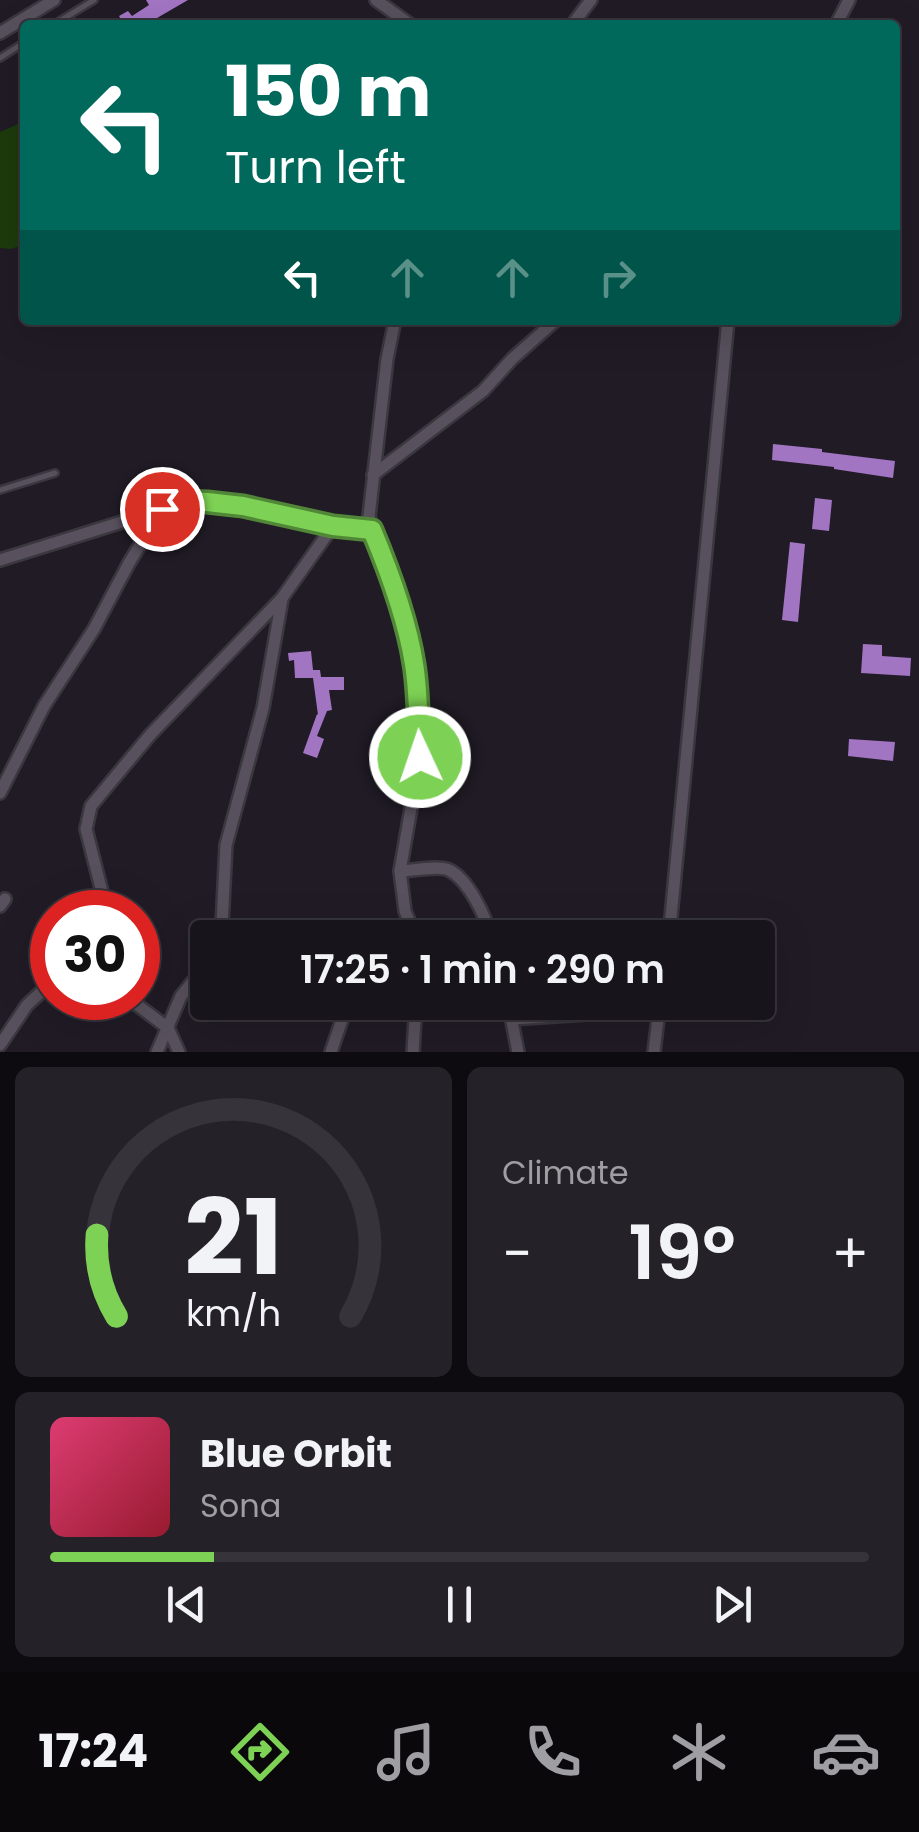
<!DOCTYPE html>
<meta charset="utf-8">
<style>
body{margin:0;font-family:Poppins,sans-serif;background:#252129;color:#f1f3f6;height:100vh;display:flex;flex-direction:column;font-size:38px;white-space:nowrap}
*{box-sizing:border-box;margin:0}
p{font-size:32px;color:#9f9ea3}
.icon{flex:none;width:55px;height:55px;fill:none;stroke:currentColor;stroke-width:2;stroke-linecap:round;stroke-linejoin:round}
.map{position:relative;height:1052px;overflow:hidden}
.details{display:flex;flex-direction:column;gap:15px;padding:15px;background:#0d0b0f;flex:1}
.details>*{flex:none}
.banner{position:absolute;left:20px;top:20px;width:880px;height:305px;border-radius:10px;box-shadow:0 10px 40px #0002,0 0 0 2px #36333b;background:#00695c;color:#fff;overflow:hidden}
.speed{position:absolute;left:30px;top:890px;display:flex;gap:20px;font-size:50px;font-weight:700;text-align:center}
.speed>*{display:grid;place-content:center;width:130px;height:130px;border-radius:50%;background:#18141c;box-shadow:0 10px 40px #0002,0 0 0 2px #36333b;line-height:1}
.speed .limit{border:15px solid #d22;background:#fff;color:#111}
.pin{position:absolute;display:grid;place-items:center;width:85px;height:85px;color:#fff;margin:-42px;border:5px solid #fff;border-radius:50%;box-shadow:0 2px 10px #0007}
.me{position:absolute;width:110px;margin:-55px;rotate:357deg;stroke-linejoin:round;filter:drop-shadow(0 0 8px #0008)}
.turn{display:flex;align-items:center;gap:35px;height:210px;padding:0 40px;font-size:45px}
.turn .icon{width:130px;height:130px;stroke-width:2.5}
.turn b{display:block;font-size:70px;line-height:85px}
.lanes{display:flex;align-items:center;height:95px;padding:0 40px;background:#0003;justify-content:center;gap:50px;direction:ltr}
.lanes .off{opacity:.35}
.big{font-size:75px;font-weight:600;line-height:1.1}
.details .card{flex:1;display:flex;flex-direction:column;justify-content:center;gap:15px;min-width:0;padding:0 35px;border-radius:15px;background:#252129}
.details .dial{align-items:center;gap:0}
.dial svg{height:260px;overflow:visible;fill:none;stroke:#36333b;stroke-width:7;stroke-linecap:round;text-anchor:middle}
.dial text{fill:#f1f3f6;stroke:none}
.song{display:flex;align-items:center;gap:30px}
.cover{width:120px;height:120px;border-radius:15px;background:linear-gradient(135deg,hsl(340 70% 55%),hsl(350 70% 35%))}
.played{height:10px;border-radius:5px;background:linear-gradient(90deg,#7dd154 20%,#36333b 20%)}
.keys{display:flex;justify-content:space-around;direction:ltr}
.heat{display:flex;justify-content:space-between;align-items:center;font-size:55px;direction:ltr}
.details .tiles{flex:1;display:grid;gap:15px;grid-template-columns:1fr 1fr}
.card:last-child{grid-column:span 2}
.trip{position:absolute;left:190px;top:920px;width:585px;height:100px;border-radius:10px;background:#18141c;box-shadow:0 10px 40px #0002,0 0 0 2px #36333b;font-weight:600;line-height:100px;text-align:center}
.tab-bar{display:flex;height:160px;justify-content:space-around;align-items:center;background:#0a080b;color:#9f9ea3}
.tab-bar .icon{width:70px;height:70px}
.tab-bar .on{color:#7dd154}
.tab-bar b{font-size:45px;color:#f1f3f6}
.map>svg:first-child{display:block}
.green{fill:#1c3b0c}
.building{fill:#a275c3}
.lines{fill:none;stroke-linecap:round;stroke-linejoin:round}
.service-casing{stroke:#3b373f;stroke-width:10}
.minor-casing{stroke:#3b373f;stroke-width:16}
.service{stroke:#58515d;stroke-width:5}
.minor{stroke:#58515d;stroke-width:11}
.route-casing{stroke:#518837;stroke-width:25}
.route{stroke:#7dd154;stroke-width:18}
</style>
<div class="map">
<svg width="919" height="1052" viewBox="0 0 919 1052">
<rect width="100%" height="100%" fill="#201b25"/>
<polygon class="green" points="25,121 25,245 10,249 0,248 0,132"/>
<g class="building">
<polygon points="146,0 188,0 145,25 124,25 119,16 128,11 132,16 149,5"/>
<polygon points="773,444 822,449 822,452 895,461 893,478 834,469 834,467 772,460"/>
<polygon points="815,498 832,500 829,531 812,529"/>
<polygon points="790,542 805,544 798,622 782,620"/>
<polygon points="863,644 882,645 882,656 911,658 910,676 861,673"/>
<polygon points="311,651 313,670 320,670 321,677 344,677 344,690 329,690 332,710 327,711 317,736 324,739 317,758 303,753 317,714 318,715 313,678 295,678 294,660 289,661 288,653"/>
<polygon points="849,739 895,742 893,761 848,756"/>
</g>
<g class="lines">
<defs>
<g id="service">
<polyline points="53,25 94,0"/>
<polyline points="0,58 25,42"/>
<polyline points="0,490 55,473"/>
</g>
<g id="minor">
<polyline points="376,0 411,25"/>
<polyline points="572,25 591,0"/>
<polyline points="836,25 849,0"/>
<polyline points="0,33 54,0"/>
<polyline points="395,320 387,359 369,516 372,530 385,562 407,631 415,667 420,757 400,871 405,911 416,938"/>
<polyline points="373,475 483,391 512,359 556,320"/>
<polyline points="0,560 189,501 243,506 333,526 372,530"/>
<polyline points="0,793 44,706 94,629 129,563 162,509"/>
<path d="M400,871C411,871 439,865 449,870C469,880 486,917 491,938"/>
<polyline points="0,906 5,899"/>
<polyline points="104,912 101,888 86,829 91,806 150,735 282,598 333,526"/>
<polyline points="219,938 222,925 226,845 263,708 282,599"/>
<polyline points="376,938 415,936"/>
<polyline points="669,938 728,320"/>
<polyline points="128,998 168,1028 179,1052"/>
<polyline points="508,1002 518,1052"/>
<polyline points="512,1019 659,1009"/>
<polyline points="0,1045 27,1005 52,982"/>
<polyline points="157,1052 181,996 208,963"/>
<polyline points="331,1052 348,1002"/>
<polyline points="413,1052 416,1002"/>
<polyline points="654,1052 660,1002"/>
</g>
</defs>
<use href="#service" class="service-casing"/>
<use href="#minor" class="minor-casing"/>
<use href="#service" class="service"/>
<use href="#minor" class="minor"/>
</g>
<g class="lines">
<defs>
<path id="route" d="M162,509L189,501L207,502L243,506L333,526L372,530C390,573 407,619 414,664C419,694 418,727 420,757"/>
</defs>
<use href="#route" class="route-casing"/>
<use href="#route" class="route"/>
</g>
</svg>
<div class="speed"><div class="limit">30</div></div>
<div class="pin" style="left:162px;top:509px;background:#d93025"><svg class="icon" aria-label="arrive" viewBox="0 0 24 24"><path d="M6 21V4h12l-3 4 3 4H6"/></svg></div>
<svg class="me" style="left:420px;top:757px" viewBox="-20 -20 40 40"><circle r="17" fill="#7dd154" stroke="#fff" stroke-width="3"/><path d="M0-11L8 9 0 5-8 9z" fill="#fff"/></svg>
<div class="trip">17:25 · 1 min · 290 m</div>
<div class="banner">
<div class="turn"><svg class="icon" aria-label="left" viewBox="0 0 24 24"><path d="M17 20v-9H6M10 6l-5 5 5 5"/></svg><div><b>150 m</b>Turn left</div></div>
<div class="lanes"><svg class="icon" aria-label="left" viewBox="0 0 24 24"><path d="M17 20v-9H6M10 6l-5 5 5 5"/></svg><svg class="icon off" aria-label="ahead" viewBox="0 0 24 24"><path d="M12 20V5M6 11l6-6 6 6"/></svg><svg class="icon off" aria-label="ahead" viewBox="0 0 24 24"><path d="M12 20V5M6 11l6-6 6 6"/></svg><svg class="icon off" aria-label="right" viewBox="0 0 24 24"><path d="M7 20v-9h11M14 6l5 5-5 5"/></svg></div>
</div>
</div>
<section class="details">
<div class="tiles">
<div class="card dial"><svg viewBox="0 0 100 80">
<path d="M14 69A42 42 0 1 1 86 69"/>
<path d="M14 69A42 42 0 0 1 8 44" stroke="#7dd154"/>
<text x="50" y="56" font-size="32" font-weight="700">21</text>
<text x="50" y="72" font-size="11">km/h</text>
</svg></div>
<div class="card"><p>Climate</p>
<div class="heat"><a>−</a><b class="big">19°</b><a>+</a></div>
</div>
<div class="card">
<div class="song"><i class="cover"></i><div><b>Blue Orbit</b><p>Sona</p></div></div>
<div class="played"></div>
<div class="keys"><svg class="icon" aria-label="previous" viewBox="0 0 24 24"><path d="M18 5L8 12l10 7zM5 5v14"/></svg><svg class="icon" aria-label="pause" viewBox="0 0 24 24"><path d="M8 5v14M16 5v14"/></svg><svg class="icon" aria-label="next" viewBox="0 0 24 24"><path d="M6 5l10 7-10 7zM19 5v14"/></svg></div>
</div>
</div>
</section>
<nav class="tab-bar">
<b>17:24</b>
<svg class="icon on" aria-label="directions" viewBox="0 0 24 24"><path d="M12 3l9 9-9 9-9-9zM9 14v-3h6M13 9l2 2-2 2"/></svg>
<svg class="icon" aria-label="music" viewBox="0 0 24 24"><path d="M9 18V5l10-2v13"/><circle cx="6" cy="18" r="3"/><circle cx="16" cy="16" r="3"/></svg>
<svg class="icon" aria-label="phone" viewBox="0 0 24 24"><path d="M5 4h4l2 5-3 2q2 4 5 5l2-3 5 2v4C11 20 4 13 5 4z"/></svg>
<svg class="icon" aria-label="climate" viewBox="0 0 24 24"><path d="M12 3v18M4 7l16 10M4 17L20 7"/></svg>
<svg class="icon" aria-label="car" viewBox="0 0 24 24"><path d="M5 17H2v-5l4-1 3-4h7l3 4 3 1v5h-3M9 17h6M6 11h13"/><circle cx="7" cy="17" r="2"/><circle cx="17" cy="17" r="2"/></svg>
</nav>
